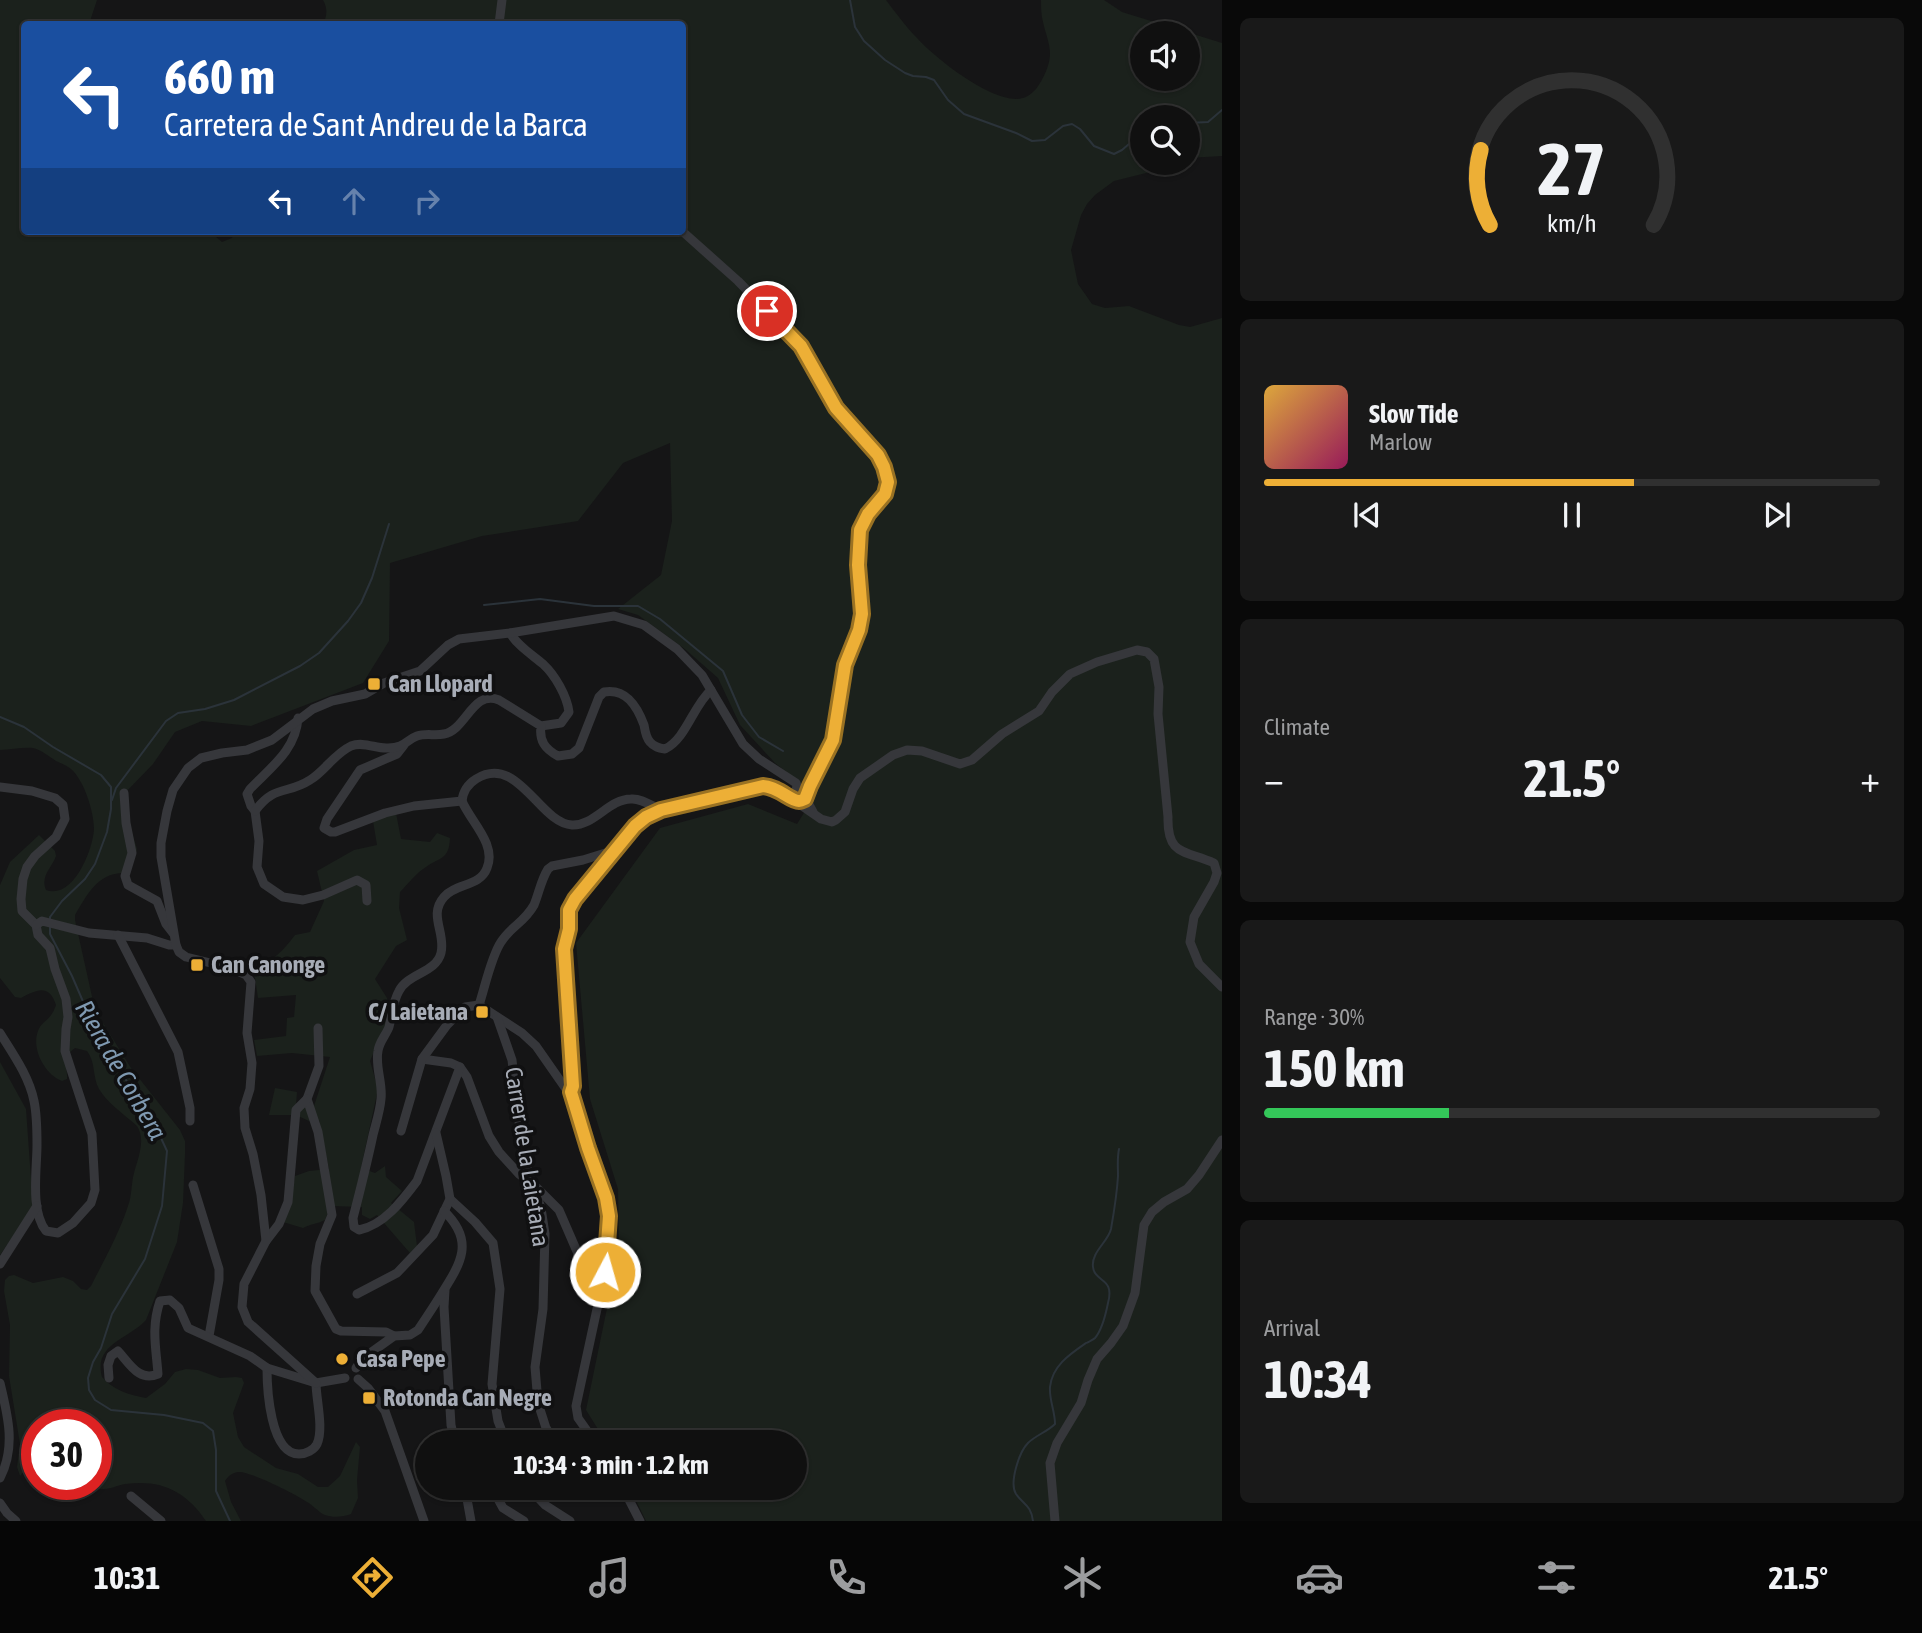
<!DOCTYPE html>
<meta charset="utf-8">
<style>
body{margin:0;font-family:"Asap Condensed",sans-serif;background:#191919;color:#f1f3f6;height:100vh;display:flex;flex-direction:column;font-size:26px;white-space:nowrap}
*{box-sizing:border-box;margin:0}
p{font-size:23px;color:#9c9d9f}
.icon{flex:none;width:38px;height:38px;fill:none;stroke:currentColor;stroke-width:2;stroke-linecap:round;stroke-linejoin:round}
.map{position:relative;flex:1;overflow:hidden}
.details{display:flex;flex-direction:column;gap:18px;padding:18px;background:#090909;width:700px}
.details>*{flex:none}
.guide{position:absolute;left:21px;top:21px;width:665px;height:214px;border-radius:7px;box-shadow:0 2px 5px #0004,0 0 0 2px #303030;background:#1a4fa0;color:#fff;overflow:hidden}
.fabs{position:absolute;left:1130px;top:21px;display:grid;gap:14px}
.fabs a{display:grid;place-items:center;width:70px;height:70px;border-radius:50%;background:#101010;box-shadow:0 2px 5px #0004,0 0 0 2px #303030;font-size:35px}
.speed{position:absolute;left:21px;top:1409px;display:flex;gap:14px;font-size:35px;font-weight:700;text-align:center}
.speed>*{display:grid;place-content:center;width:91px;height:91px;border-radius:50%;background:#101010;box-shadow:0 2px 5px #0004,0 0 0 2px #303030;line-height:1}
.speed .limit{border:10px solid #d22;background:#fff;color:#111}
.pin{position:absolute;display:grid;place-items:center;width:60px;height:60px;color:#fff;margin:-30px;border:4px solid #fff;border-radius:50%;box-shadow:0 2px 7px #0007}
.me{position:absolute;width:77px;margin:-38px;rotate:6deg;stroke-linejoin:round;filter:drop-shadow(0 0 5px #0008)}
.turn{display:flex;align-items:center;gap:24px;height:147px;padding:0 28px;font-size:32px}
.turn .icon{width:91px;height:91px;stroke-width:2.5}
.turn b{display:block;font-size:49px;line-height:60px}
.lanes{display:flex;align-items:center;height:66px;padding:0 28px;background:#0003;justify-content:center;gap:35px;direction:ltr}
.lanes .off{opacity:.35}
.big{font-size:52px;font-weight:700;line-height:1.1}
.details .widget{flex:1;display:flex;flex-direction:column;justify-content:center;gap:10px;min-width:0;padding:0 24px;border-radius:10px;background:#191919}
.details .dial{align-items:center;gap:0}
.dial svg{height:182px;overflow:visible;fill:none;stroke:#303030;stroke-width:7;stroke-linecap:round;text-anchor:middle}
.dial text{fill:#f1f3f6;stroke:none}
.song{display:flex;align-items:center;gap:21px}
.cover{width:84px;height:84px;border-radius:10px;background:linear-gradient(135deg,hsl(40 70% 55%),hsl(330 70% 35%))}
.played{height:7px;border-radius:4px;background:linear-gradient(90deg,#edaf36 60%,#303030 60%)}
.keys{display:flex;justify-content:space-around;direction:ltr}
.heat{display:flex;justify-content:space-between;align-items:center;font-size:38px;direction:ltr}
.charge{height:10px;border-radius:5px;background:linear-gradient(90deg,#34c759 30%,#303030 0)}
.trip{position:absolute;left:415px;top:1430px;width:392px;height:70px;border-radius:35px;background:#101010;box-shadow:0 2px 5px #0004,0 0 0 2px #303030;font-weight:700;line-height:70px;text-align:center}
.menu{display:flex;height:112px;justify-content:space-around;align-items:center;background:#060606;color:#9c9d9f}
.menu .icon{width:49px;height:49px}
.menu .selected{color:#edaf36}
.menu b{font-size:32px;color:#f1f3f6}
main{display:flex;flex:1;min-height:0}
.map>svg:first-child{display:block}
.green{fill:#1b211c;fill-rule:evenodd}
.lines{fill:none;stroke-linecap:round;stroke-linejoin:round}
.stream{stroke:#2b333a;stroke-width:2}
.minor{stroke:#36373b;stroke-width:9}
.route-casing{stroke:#9a7223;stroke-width:18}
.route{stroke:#edaf36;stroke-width:12}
.poi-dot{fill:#edaf36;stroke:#101011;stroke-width:2.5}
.labels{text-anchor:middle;stroke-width:7;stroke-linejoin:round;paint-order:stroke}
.poi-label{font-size:24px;font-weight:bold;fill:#a7acb6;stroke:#101011;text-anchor:start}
.street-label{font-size:24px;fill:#a7acb6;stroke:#101011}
.water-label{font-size:26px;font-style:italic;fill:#7f99b1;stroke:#101011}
</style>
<main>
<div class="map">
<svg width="1222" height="1521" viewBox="0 0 1222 1521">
<rect width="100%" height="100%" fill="#151516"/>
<g class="green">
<path d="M0,0H97L89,24H24V231H209L222,242L232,238L235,231H682V24H323C327,16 328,9 323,0H886C896,13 906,27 917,38C935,58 995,106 1023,98C1028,97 1033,92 1036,89C1043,80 1050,65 1050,54C1050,43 1045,32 1043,22C1041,15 1041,7 1041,0H1104L1122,12L1222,43V156L1188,158V117H1143V163H1175L1158,170L1114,181L1095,195L1087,204L1081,215L1071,250L1078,284L1092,304L1105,308L1129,306L1179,325L1190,327L1222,318V1521H646L630,1488H794V1442H606L586,1410L619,1250L618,1189L590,1099L576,943L660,828L748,804L797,824L812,800V792L775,763L740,725L718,678L686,650L638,615L618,609L661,575L672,521L670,443L623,463L578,521L482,536L390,563L389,641L363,683L251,726L202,721L175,732L153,764L125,793V810L137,849L134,860L122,873C97,874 87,895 75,915V920L95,1010L131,1068L180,1130L185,1141V1154L183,1203L177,1242L146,1320C129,1339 93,1344 102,1377C113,1390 129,1395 146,1398L165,1384L175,1372L186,1369L198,1370L220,1378L236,1377L242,1378L244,1383L233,1413L238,1437L244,1447L276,1468L298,1474L318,1487H328L340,1476L356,1442L360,1447L357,1480L358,1498L351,1514C343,1517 333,1518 325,1515C318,1512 313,1505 307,1502C297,1495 248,1470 238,1472C232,1473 228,1476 225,1481L231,1502L241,1521H206C186,1491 161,1479 125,1484C118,1485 111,1489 104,1489C93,1489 81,1487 71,1484H96V1424H37V1455L20,1476L17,1467L20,1444L9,1376L10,1325L4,1291L5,1280L9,1276L14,1275L33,1283L63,1277L73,1281L81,1289L87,1290L91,1286C104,1260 119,1234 128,1206C132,1196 131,1184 134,1173C138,1158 146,1140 137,1126C124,1114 107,1103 99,1089C92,1076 96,1063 87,1051L75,1048C60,1059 68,1065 67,1079L62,1081C45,1075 31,1049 38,1031C42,1020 51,1021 56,1005C49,983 36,990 21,998L15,997L0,978V885L10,862L39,835L55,851L56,856C52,868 40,876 46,890C73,900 93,850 94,829C94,812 84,780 71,769C67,766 61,763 56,761C50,757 40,749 33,748C23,747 10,750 0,750ZM1143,33H1188V79H1143Z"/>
<path d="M396,813L401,839L430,842L437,833L450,838C449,860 440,857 426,867C416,873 408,884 400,892L399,908L407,940L396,946L375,979L387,998L391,1013L370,1061L378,1089L361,1168L375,1173L385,1166L386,1177L402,1191L391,1203L414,1222L417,1246L410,1253L377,1215L370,1219L362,1215V1207L331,1206L325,1220C317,1224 310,1224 303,1228L283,1222L291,1199L295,1176L309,1171L329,1169L319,1120L309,1121L296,1115H269L275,1088L297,1092L296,1105L314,1106L330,1057L292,1053L257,1056L254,1040L286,1036L287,1018L294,1017L296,995L258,998L255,978L250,968C272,963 282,952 295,935L310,932L324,901L317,871L354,850L377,845L373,821Z"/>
<polygon points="0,1062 26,1109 33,1207 0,1255"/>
</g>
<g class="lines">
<g class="stream">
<polyline points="850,0 855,27 864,41 885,60 905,73 913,76 926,77 934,80 948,100 964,114 1016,133 1032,141 1045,140 1063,126 1072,124 1080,129 1094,146 1114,154 1122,150 1143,132"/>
<polyline points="1188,123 1208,122 1222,110"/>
<polyline points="484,605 540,599 594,606 638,606 660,619 723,671 742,715 759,737 783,751"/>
<polyline points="0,717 24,727 53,747 101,775 111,787 111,809 107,832 95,864 85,879 62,901 50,917 50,920"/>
<polyline points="112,800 116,788 166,721 178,713 205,709 234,700 300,666 319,653 348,621 361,603 372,578 389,524"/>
<polyline points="50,926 50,934 72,976 104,1050 148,1110 167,1151 162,1206 145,1259 112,1314 101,1348 93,1362 88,1378 89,1390 95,1400 111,1410 164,1415 203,1423 213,1431 216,1450 216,1491 230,1521"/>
<path d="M1033,1521C1031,1505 1024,1505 1016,1494C1009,1483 1019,1452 1028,1443C1036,1435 1047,1432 1055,1424C1055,1411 1049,1400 1050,1387C1052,1366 1070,1354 1086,1343C1087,1343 1094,1339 1095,1338C1102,1330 1106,1313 1108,1303C1115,1277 1095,1283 1093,1267C1091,1252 1108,1242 1111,1229C1114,1212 1117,1193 1118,1176C1118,1166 1117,1159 1119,1149"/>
</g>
<g class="minor">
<polyline points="499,24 502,0"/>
<polyline points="682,231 738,281 801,346 837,408 878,455 887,474 888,489 885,494 868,514 860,530 858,552 861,605 860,622 845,665 833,740 808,790 807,801 813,812"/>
<path d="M510,633C518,646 531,654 543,664C555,675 567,696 569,712L561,723L541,726"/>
<path d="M298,718C296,750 270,768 250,789L247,794L251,806L255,811L259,841L257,867L264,884L283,897L303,900L323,895L357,880L366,885L367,901"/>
<path d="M404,745L397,754L360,770L327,819L324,828L331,832H335L385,813L414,806L462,801C463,791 468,784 476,779C518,753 539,823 572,825C594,826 609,799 631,799C641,798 652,806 661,810"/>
<path d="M0,787L32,791L55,798L63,805L65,819L56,837L35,856L27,867L23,879L21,899L22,911L36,925L38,935L50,948L55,969L66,999L68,1017L66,1029L65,1051L92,1134L95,1190L91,1203L73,1223L58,1233L46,1231C30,1211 37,1169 37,1145C37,1131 37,1115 34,1101C29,1076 13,1054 0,1033"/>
<polyline points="124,793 126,823 132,853 125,876 128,885 157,901 166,924 173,933"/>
<path d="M255,811C275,784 287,795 310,780C325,771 334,754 351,746C364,741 376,749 388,748C405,748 406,740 417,736C426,733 435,736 444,734C466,730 473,689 499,700L541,726C539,741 545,749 558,756L572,754L579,748L599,697L604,692C626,688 637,706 644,725C645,731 646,738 650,742C654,747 659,748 665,749C686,739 693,706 711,690"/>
<polyline points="36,925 42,921 89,933 147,938 169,945 176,945"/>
<polyline points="118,935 178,1052 190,1108 190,1121"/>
<path d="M479,1005C485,987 491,957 501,942C511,926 524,923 534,905C539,893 541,880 548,869L552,866L583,860L615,850"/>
<polyline points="479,1005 522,1033 536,1046 566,1089 571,1092"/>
<polyline points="497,1017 512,1060 523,1156 541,1208 545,1234 543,1309 535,1367 538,1403 546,1428 555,1442"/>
<polyline points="318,1028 319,1066 307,1099 318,1132 332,1215 320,1244 316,1266 315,1291 336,1329 341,1331 386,1332 394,1336"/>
<polyline points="422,1059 451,1063 460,1067 467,1077 489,1136 499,1152 519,1174 533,1184 559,1210 598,1300"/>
<path d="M460,1067L417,1181C402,1201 384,1225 359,1230L354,1227L353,1218C360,1191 367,1163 373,1135C376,1123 380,1111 381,1099C383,1083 375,1067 378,1051C379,1042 386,1035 389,1027C392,1015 393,1001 399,991C408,973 436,973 441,953C446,933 428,915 444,897C456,883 480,887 487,868C497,844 470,821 462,801"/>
<polyline points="401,1131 422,1059 447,1025 465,1007 479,1005"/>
<polyline points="193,1185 219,1269 219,1280 209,1336"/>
<polyline points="450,1199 475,1222 493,1243 500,1289 492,1384 498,1421 506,1442"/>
<polyline points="266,1241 279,1224 288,1202 296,1110 307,1099"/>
<polyline points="0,1264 37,1206"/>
<polyline points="445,1290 444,1307 451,1425 455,1442"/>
<polyline points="357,1294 397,1273 433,1235 450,1199 446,1176 436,1133"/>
<path d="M267,1368C267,1388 270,1454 299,1454C306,1454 314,1450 317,1444C324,1429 316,1399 316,1383"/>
<path d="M356,1368L362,1359L394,1336L410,1335L418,1330C426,1318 434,1306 442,1293C461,1263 475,1241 444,1211"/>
<path d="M109,1378L108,1365L111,1356L118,1351C130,1364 139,1382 158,1374C156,1347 151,1328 160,1301L170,1300L179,1308L188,1328L250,1356L267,1368L316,1383L345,1378"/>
<polyline points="358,1379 368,1388 385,1411 424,1521"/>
<path d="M0,1383C8,1416 16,1447 0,1478"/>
<polyline points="316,1383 248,1322 242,1307 244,1284 266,1241 261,1195 253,1154 245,1128 244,1108 250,1089 252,1063 247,1033 251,982 246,975 231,968 186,957 179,952 176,945 161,857 161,843 167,811 173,790 188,768 201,758 222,753 247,750 272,740 313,709 332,701 365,694 384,683 420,671 448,645 459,639 510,633 614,616 644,625 677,649 702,675 743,744 759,759 796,783 797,786 793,799"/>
<path d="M595,1442L578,1418L576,1406L605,1272L609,1216L604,1190L588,1148L571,1092L573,1086L564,949L569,929V910L572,904L635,826L646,817L661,810L763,786L779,790L821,819L832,822L836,820L845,812L853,789L860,778L893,755L907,750L922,751L960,764L972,760L1002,734L1039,711L1052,692L1070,674L1097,662L1137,650L1147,652L1154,659L1159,687L1158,714L1168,817C1167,856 1185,850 1214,863L1217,873L1214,882L1194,917L1190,942L1199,964L1222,987"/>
<polyline points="465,1488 471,1521"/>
<polyline points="492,1488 503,1508 524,1521"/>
<polyline points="529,1488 545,1505 570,1521"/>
<polyline points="623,1488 640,1521"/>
<polyline points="131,1496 161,1521"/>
<polyline points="0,1503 7,1513 16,1521"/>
<polyline points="1055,1521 1050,1463 1057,1443 1081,1403 1088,1380 1097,1359 1111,1343 1123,1326 1135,1293 1144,1225 1152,1212 1164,1202 1187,1189 1199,1175 1222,1140"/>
</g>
</g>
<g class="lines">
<defs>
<path id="route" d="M605,1272L609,1216L606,1198L588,1148L571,1092L573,1086L564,949L569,929V910L575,899L635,826L646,817L661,810L763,786C779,787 790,801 799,801C801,801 803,800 805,799L810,786L833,740L845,665L859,630L862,614L858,565L860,530L868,514L885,494L888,482L884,467L878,455L836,408L801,346L767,311"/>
</defs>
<use href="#route" class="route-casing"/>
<use href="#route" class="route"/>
</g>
<g class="poi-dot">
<rect x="367" y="677" width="14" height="14" rx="3.5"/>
<rect x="190" y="958" width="14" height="14" rx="3.5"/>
<rect x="475" y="1005" width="14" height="14" rx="3.5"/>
<circle cx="342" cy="1359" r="7"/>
<rect x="362" y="1391" width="14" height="14" rx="3.5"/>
</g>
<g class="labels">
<g class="poi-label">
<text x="388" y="692">Can Llopard</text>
<text x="211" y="973">Can Canonge</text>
<text x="468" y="1020" text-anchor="end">C/ Laietana</text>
<text x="356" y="1367">Casa Pepe</text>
<text x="383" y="1406">Rotonda Can Negre</text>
</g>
<g class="street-label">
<text transform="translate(527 1157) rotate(81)" y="8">Carrer de la Laietana</text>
</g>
<g class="water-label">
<text transform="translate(121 1070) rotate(60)" y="9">Riera de Corbera</text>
</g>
</g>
</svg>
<div class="fabs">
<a><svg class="icon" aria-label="sound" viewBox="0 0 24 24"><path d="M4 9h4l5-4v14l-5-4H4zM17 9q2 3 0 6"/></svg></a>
<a><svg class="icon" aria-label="search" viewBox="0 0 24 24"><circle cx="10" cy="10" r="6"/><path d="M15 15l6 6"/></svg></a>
</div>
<div class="speed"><div class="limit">30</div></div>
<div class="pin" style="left:767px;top:311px;background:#d93025"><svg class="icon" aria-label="arrive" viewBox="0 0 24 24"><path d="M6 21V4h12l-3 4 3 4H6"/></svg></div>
<svg class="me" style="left:605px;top:1272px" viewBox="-20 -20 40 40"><circle r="17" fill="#edaf36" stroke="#fff" stroke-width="3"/><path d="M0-11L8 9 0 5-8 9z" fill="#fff"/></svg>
<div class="trip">10:34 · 3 min · 1.2 km</div>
<div class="guide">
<div class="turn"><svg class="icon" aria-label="left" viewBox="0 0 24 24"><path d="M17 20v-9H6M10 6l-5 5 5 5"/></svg><div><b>660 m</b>Carretera de Sant Andreu de la Barca</div></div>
<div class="lanes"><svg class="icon" aria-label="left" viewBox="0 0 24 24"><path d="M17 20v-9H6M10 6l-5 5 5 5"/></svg><svg class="icon off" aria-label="ahead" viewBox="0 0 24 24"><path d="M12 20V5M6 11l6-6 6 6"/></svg><svg class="icon off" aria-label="right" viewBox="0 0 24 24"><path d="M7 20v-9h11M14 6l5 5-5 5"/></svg></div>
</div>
</div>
<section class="details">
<div class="widget dial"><svg viewBox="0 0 100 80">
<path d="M14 69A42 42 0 1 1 86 69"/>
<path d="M14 69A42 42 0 0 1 10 36" stroke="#edaf36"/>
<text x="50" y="56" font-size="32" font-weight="700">27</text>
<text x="50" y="72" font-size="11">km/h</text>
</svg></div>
<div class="widget">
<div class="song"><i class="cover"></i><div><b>Slow Tide</b><p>Marlow</p></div></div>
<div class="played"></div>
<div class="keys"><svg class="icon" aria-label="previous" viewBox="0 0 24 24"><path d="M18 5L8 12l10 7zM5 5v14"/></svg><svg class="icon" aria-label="pause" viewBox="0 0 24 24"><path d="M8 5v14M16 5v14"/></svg><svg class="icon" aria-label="next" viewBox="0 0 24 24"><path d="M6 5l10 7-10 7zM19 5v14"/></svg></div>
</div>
<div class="widget"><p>Climate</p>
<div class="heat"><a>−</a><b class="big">21.5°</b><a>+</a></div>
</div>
<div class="widget"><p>Range · 30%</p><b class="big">150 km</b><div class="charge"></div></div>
<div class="widget"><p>Arrival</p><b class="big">10:34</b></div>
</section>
</main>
<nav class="menu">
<b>10:31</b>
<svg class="icon selected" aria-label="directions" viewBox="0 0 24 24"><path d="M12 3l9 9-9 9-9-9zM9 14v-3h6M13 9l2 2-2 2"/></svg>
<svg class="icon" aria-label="music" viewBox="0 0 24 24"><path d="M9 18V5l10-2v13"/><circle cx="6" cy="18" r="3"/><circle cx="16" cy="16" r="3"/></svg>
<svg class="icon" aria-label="phone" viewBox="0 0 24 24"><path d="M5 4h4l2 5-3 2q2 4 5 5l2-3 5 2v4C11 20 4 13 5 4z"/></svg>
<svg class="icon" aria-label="climate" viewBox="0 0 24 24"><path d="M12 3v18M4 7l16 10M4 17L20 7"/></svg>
<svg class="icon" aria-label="car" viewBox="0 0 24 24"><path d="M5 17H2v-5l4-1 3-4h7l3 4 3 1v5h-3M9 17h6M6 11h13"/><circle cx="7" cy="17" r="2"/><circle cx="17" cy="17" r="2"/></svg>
<svg class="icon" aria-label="filters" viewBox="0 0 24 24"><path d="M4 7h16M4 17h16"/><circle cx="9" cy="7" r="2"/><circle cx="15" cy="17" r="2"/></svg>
<b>21.5°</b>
</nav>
